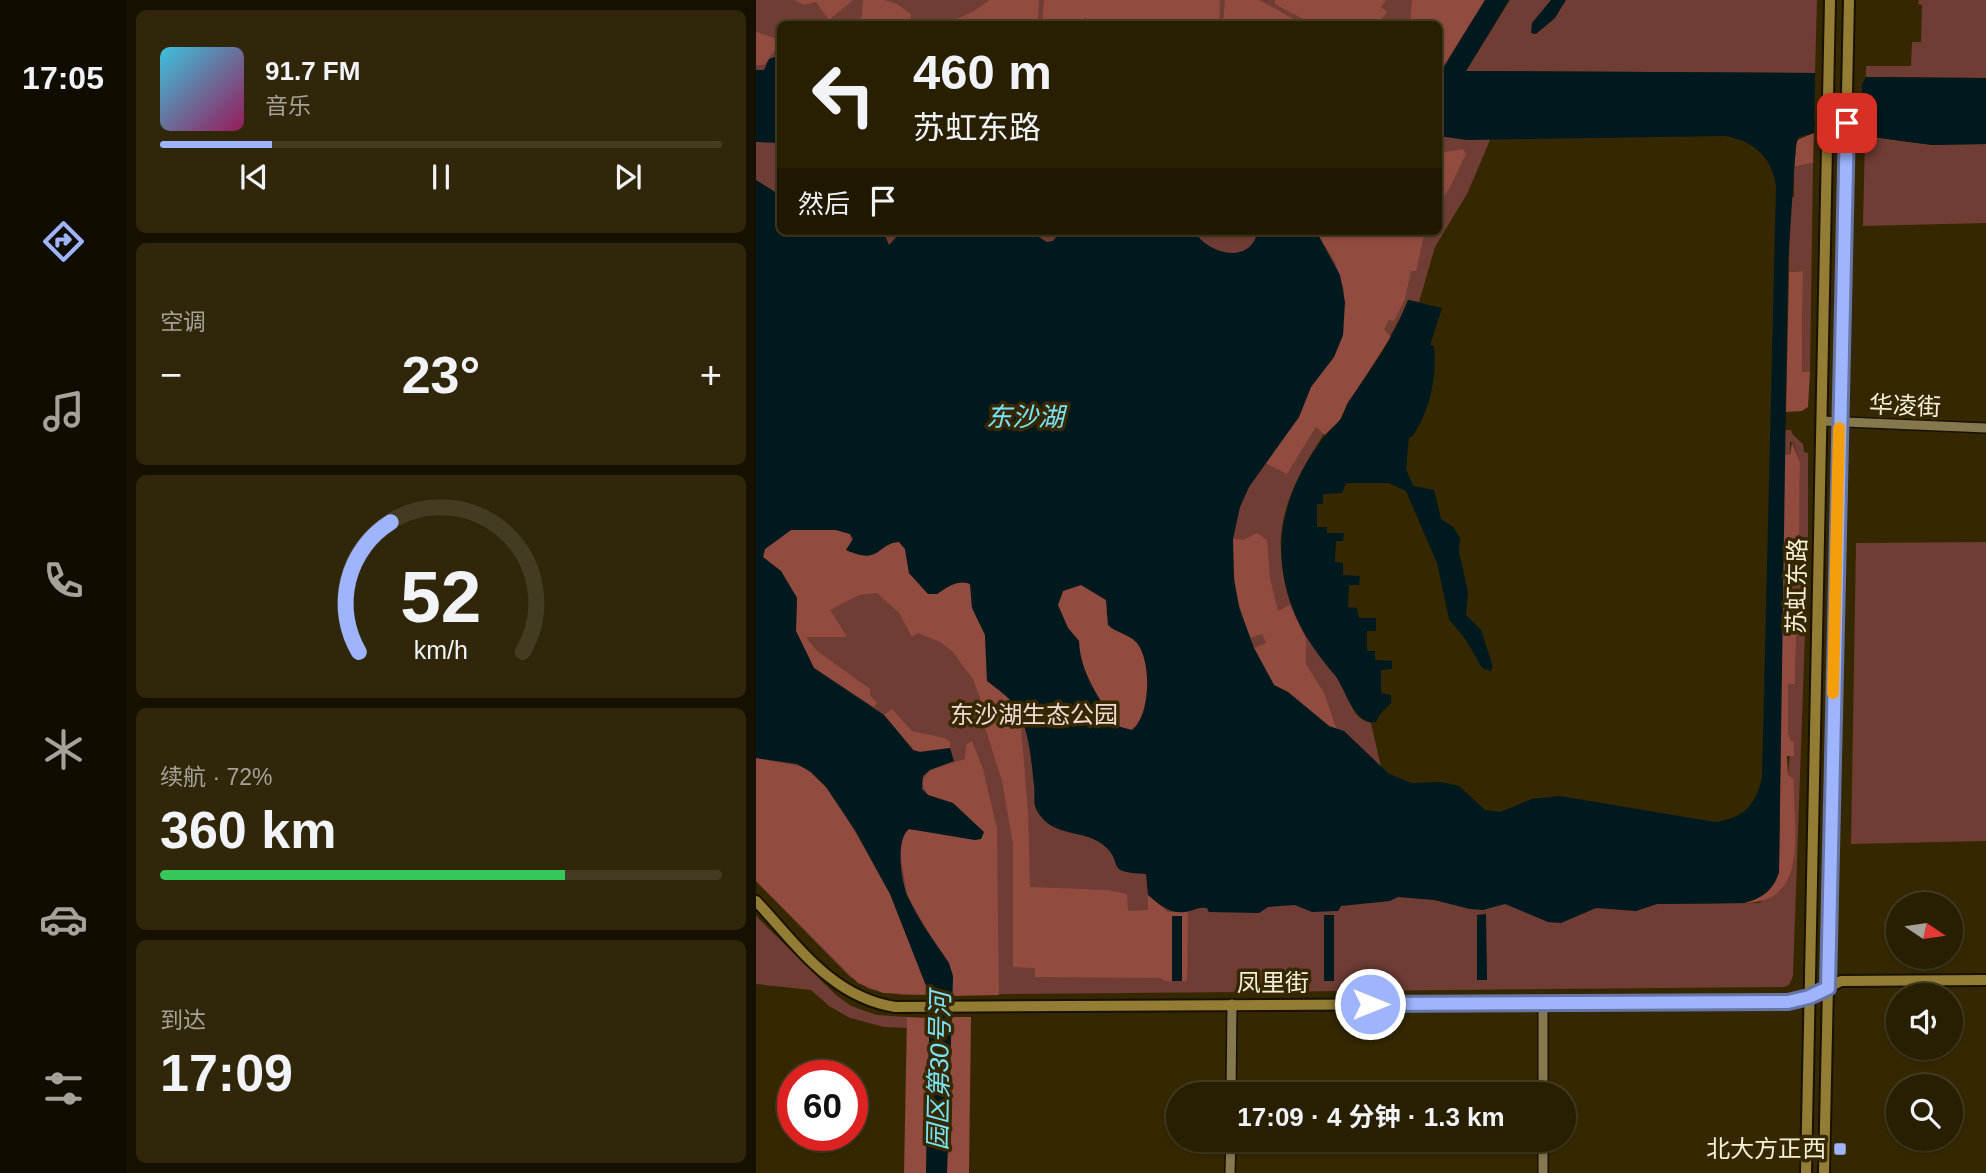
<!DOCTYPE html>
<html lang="zh">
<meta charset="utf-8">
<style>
body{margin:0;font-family:Arial,"Noto Sans SC",sans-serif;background:#30270a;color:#f1f3f6;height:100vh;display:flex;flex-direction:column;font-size:26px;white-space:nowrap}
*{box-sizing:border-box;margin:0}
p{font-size:23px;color:#a5a299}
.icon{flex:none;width:38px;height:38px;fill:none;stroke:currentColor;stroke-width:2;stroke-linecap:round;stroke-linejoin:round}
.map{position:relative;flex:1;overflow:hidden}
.side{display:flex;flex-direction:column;gap:10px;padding:10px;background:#161000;width:630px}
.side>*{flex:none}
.hud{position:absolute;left:21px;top:21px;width:665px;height:214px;border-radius:10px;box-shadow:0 2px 5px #0004,0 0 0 2px #443c22;background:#281e00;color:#f1f3f6;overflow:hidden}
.needle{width:46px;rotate:103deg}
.buttons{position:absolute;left:1130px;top:892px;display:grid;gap:14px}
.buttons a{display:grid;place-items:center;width:77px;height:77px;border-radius:50%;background:#281e00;box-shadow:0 2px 5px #0004,0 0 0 2px #443c22;font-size:35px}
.speed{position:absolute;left:21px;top:1060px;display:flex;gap:14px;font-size:35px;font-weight:700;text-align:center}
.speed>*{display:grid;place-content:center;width:91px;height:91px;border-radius:50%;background:#281e00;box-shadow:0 2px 5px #0004,0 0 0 2px #443c22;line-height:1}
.speed .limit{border:10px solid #d22;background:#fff;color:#111}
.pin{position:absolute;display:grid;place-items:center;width:60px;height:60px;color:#fff;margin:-30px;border-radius:14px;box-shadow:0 4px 10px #0006}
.me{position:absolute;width:77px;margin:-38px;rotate:90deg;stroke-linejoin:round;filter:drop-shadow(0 0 5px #0008)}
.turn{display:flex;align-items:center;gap:24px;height:147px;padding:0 21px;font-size:32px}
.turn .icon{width:91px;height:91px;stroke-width:2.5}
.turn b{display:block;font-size:49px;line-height:60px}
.then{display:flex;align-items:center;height:66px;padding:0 21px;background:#0003;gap:14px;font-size:26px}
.big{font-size:52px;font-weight:700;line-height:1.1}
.side .tile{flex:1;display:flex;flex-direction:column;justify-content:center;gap:10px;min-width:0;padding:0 24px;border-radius:10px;background:#30270a}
.side .dial{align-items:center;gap:0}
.dial svg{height:182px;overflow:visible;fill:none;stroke:#443c22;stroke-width:7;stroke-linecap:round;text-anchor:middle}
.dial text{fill:#f1f3f6;stroke:none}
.song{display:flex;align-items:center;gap:21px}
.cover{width:84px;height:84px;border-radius:10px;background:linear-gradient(135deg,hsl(190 70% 55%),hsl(330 70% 35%))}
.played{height:7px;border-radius:4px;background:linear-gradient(90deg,#9eb4fd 20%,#443c22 20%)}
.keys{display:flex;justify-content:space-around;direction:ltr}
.heat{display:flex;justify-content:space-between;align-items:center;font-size:38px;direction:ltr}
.charge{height:10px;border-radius:5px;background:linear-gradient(90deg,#34c759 72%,#443c22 0)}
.trip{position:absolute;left:410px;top:1082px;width:410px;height:70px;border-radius:35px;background:#281e00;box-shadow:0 2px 5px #0004,0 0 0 2px #443c22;font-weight:700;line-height:70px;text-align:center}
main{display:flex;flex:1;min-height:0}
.tabs{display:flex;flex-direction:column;width:126px;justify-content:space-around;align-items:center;background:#100c00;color:#a5a299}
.tabs .icon{width:49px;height:49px}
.tabs .current{color:#9eb4fd}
.tabs b{font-size:32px;color:#f1f3f6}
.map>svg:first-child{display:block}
.green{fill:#6f3d34;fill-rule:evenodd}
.forest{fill:#914b3f}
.water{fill:#00191f;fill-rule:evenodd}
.pier{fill:#352800}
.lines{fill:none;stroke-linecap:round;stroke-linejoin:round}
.minor-casing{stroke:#181100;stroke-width:12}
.major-casing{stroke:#181100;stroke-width:14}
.minor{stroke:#85774e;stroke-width:9}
.major{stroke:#937c33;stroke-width:10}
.route-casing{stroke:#6775a4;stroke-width:18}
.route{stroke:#9eb4fd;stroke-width:12}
.slow{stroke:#f59e0b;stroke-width:12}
.poi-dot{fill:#9eb4fd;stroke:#352800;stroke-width:2.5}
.labels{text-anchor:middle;stroke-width:7;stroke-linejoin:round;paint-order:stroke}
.street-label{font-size:24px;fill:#f6eed8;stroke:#352800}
.park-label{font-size:24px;fill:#f1dad6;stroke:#352800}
.poi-label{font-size:24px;fill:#f6eed8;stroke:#352800;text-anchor:end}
.water-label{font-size:26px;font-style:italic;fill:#79e3f6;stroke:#352800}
</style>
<main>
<nav class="tabs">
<b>17:05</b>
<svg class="icon current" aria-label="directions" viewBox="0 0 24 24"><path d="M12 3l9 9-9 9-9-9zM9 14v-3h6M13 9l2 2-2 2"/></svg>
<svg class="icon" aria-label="music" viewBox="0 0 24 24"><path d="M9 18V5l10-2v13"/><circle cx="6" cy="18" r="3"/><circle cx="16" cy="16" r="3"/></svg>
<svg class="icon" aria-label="phone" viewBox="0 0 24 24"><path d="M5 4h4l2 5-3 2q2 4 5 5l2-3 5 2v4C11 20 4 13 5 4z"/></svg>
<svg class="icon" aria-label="climate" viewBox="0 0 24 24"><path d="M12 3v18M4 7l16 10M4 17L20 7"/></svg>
<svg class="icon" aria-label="car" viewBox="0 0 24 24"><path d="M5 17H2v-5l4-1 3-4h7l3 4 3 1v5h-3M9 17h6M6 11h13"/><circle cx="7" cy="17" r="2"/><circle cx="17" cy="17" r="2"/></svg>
<svg class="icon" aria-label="filters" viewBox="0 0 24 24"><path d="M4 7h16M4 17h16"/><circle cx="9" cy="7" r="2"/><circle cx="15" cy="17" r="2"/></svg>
</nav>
<section class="side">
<div class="tile">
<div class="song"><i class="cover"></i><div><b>91.7 FM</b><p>音乐</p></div></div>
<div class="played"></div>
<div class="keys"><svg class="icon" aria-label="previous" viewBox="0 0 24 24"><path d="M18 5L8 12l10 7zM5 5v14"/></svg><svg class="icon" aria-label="pause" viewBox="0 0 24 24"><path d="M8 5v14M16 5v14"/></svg><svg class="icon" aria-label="next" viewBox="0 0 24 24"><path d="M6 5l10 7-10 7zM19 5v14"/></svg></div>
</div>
<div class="tile"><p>空调</p>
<div class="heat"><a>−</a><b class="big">23°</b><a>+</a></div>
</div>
<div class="tile dial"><svg viewBox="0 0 100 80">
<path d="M14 69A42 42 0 1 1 86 69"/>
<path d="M14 69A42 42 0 0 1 28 12" stroke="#9eb4fd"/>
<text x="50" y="56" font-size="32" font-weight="700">52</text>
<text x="50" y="72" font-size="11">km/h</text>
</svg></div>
<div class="tile"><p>续航 · 72%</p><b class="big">360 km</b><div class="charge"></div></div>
<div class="tile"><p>到达</p><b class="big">17:09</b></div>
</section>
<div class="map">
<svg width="1230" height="1173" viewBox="0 0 1230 1173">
<rect width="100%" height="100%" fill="#352800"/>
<g class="green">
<path d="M0,0H729L686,71L734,140L712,192L679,247L663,302L652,300C623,377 511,476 526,559C530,583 546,614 555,639C562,657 573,667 585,682C592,692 593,705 601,715C605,719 610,721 615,723L625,767L632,773L901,904L1003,903L1025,890L1037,793L1038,780L1032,775L1035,741L1032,732V684H1039L1041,603L1032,602L1033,537H1042L1044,462L1037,442H1034V455H1028L1029,430H1035L1037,435L1047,444L1048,452L1052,453V546L1037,976L1033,985L1028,987L146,995L113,989L93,976L0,881ZM24,24H682V231H24Z"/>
<polygon points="754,0 1061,0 1059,73 710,71"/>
<polygon points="1163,0 1230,0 1230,78 1110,77 1110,66 1155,66 1156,42 1165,42 1166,5 1162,4"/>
<polygon points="1109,136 1176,145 1230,144 1230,223 1107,226"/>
<polygon points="1057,163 1054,372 1046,372 1047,271 1033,272 1034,198 1038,197 1038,167"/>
<polygon points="1230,542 1230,841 1095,844 1100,543"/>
<polygon points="0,916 80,995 95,1006 121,1015 151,1017 151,1028 128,1027 94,1018 73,1006 55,990 0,984"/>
</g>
<g class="forest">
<polygon points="38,0 97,0 73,20 60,2 48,5"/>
<polygon points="107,0 128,0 141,4 155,14 154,23 167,24 105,24"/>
<path d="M233,0H283L282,24H170C194,23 215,16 233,0Z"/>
<polygon points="288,0 464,0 463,24 346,24 329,18 320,24 286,24"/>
<polygon points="469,0 503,0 547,24 467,24"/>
<polygon points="519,0 630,0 625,7 631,12 622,24 556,24 519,4"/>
<polygon points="656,0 729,0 687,66 683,66 682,24 654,24"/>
<polygon points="0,32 22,39 20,49 8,65 0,65"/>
<polygon points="1058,133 1057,163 1038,167 1041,140"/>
<polygon points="707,149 710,154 694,187 683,204 683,153"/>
<polygon points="560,231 669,231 660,271 655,271 649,299 638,321 633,320 628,329 635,337 591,405 584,420 569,435 560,427 531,474 509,463 543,417 555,387 578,357 587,335 588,289 579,262"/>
<polygon points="1047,271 1046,372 1054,372 1052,407 1046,411 1030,412 1033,272"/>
<path d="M1036,442L1044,462L1043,537L1033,538L1032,602L1041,603L1039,684H1032V732L1035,741L1038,742V756H1031L1032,775L1038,779C1036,824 1056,904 988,903C1006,898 1017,891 1023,872L1028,455H1034Z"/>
<path d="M35,530H80L94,534L97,553C124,560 125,543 143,542L149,549L153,573L172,594H181C191,587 202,579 214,584L229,635L231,681L252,698L264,714L272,812L274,887L352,890L371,894L372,911L392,910V895L412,912H432L431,981H426L425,916H416V981H409L404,978L279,977V968L257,967V844L246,781L228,724L224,698L217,679L196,651L184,642L162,633L156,637L143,613L121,593L103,595L74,610L91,637H50L60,650L114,689V695L121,703L118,707L58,668L40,631L41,598L25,571L7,558L9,549Z"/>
<path d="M501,533L511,540L514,578L522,611L534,605L550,639V664L568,693L581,730L573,726L532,692L518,685L498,648L510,643L506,634L494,638C481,606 476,574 477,539L487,540Z"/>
<path d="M325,584L350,600L352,603L350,613C356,620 361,628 368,634C372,638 378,638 381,643C396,661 395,716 375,730L361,726C345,700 324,673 323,641L312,628L302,605L307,591Z"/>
<polygon points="136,709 156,731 189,738 194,742 194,748 160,752 128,715"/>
<polygon points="216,741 227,769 241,829 243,995 196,996 197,976 151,895 144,853 147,834 153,829 219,840 197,803 172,795 165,782 174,770 209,759 210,745"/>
<polygon points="0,758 48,767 70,787 85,807 134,894 174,995 127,993 102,983 0,881"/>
<polygon points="151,1017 174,1018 170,1173 148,1173"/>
<polygon points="194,1017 215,1017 213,1173 191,1173"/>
</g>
<g class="water">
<path d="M729,0H753L710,71L1059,73V84H1106L1110,77L1230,78V144L1176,145L1109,136L1105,123H1059L1058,133L1043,137L1040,144L1032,261L1023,872C1017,891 1006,898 988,903L901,904L880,911L840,908L805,923L792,922L749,904L727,910L714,909L678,900L642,897L634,901L585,906L582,911L556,912L539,905L512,907L503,913L453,912L451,908C443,907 441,909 434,911C416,916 405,906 392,895L390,874C345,872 371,863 346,844C329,831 303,836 287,819C274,804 280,800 278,785C275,759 273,723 256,702C249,694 239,687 231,681L229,635L216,608L214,584C202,579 191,587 181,594H172L153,573L149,549L143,542C121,543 125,566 90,550L97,539L94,534L80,530H35L9,549L7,557L25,571L41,598L40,631L58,668L128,715L157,750L164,752L194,748L198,761L174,770L167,776L166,789L172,795L197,803L228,832L225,839L219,840L153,829C139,840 145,882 152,897C163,921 179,942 193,963L197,976L191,1173H170L174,996L134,894L100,832L70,787L55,772L41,764L0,758V180L24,195V231H127L133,245L146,231H265V234H278L291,242L297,241L305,231H438C452,254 494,266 502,231H560L584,275L589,302L587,335L578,357L555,387L543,417L493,487L484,507L477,539L478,580L483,607L498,648L518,685L532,692L573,726L588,731L632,773L655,783L685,782L703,786L729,810L744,812L776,799L804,796L959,822C987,819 1001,804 1006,777L1020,186C1016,157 998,141 969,136L711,140L683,136V71L686,70ZM325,585L350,600L352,625C360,633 373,634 380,642C396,659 395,716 376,730L361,726C344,700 324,673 323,641L312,628L302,605L307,591Z"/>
<polygon points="795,0 810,0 799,18 780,34 775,33 776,23"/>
<polygon points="24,55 24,143 0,142 0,70 8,70 13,59"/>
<path d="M652,300L686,308L674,345L678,346C681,379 674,410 656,437H653L650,469L657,486L678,490L685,519L697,527L704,538L703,552L712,592L710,615L725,630L737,667L734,671L726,668L710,640L693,619L681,563L650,491L633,483H590L586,493L567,494V504H561V527H571V533H588L587,541H580L579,562L587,563V575L604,576L603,585H593L592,607L601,608L603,618H620V631H611V651H619V660L636,661V669L625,670V693L635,695V703L624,714L620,722C597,726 590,688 578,674C549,640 531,609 526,565C521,518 540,472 569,436C573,430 579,426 584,420C588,415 589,407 593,401C615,369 638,337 652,300Z"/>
<polygon points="730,914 731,980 721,980 721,915"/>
<rect x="568" y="915" width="10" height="66"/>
<rect x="416" y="916" width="10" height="65"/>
</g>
<polygon class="pier" points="1059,84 1106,84 1106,123 1058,123"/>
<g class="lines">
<defs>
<g id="minor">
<polyline points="1066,421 1230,428"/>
<polyline points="787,1004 787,1094"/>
<polyline points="475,1094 476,1004"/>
<polyline points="787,1139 787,1173"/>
<polyline points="474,1173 475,1139"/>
</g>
<g id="major">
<path d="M0,901C42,946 76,997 139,1007L1033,1002L1053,997L1085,981L1230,980"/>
<polyline points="1050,1173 1074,0"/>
<polyline points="1068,1173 1093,0"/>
</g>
</defs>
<use href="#minor" class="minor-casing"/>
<use href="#major" class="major-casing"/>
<use href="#minor" class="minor"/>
<use href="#major" class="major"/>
</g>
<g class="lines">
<defs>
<polyline id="route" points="614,1004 1032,1002 1053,997 1072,988 1091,123"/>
</defs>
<use href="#route" class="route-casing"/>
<use href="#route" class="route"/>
<polyline class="slow" points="1077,693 1083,428"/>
</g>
<rect class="poi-dot" x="1077" y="1142" width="14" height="14" rx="3.5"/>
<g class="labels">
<g class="street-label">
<text transform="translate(1149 406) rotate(2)" y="8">华凌街</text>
<text transform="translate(1041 586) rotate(-89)" y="8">苏虹东路</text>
<text x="517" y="991">凤里街</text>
</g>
<g class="park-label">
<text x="278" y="723">东沙湖生态公园</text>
</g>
<g class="poi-label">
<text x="1070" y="1157">北大方正西</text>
</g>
<g class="water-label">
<text x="269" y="426">东沙湖</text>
<text transform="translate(183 1071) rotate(-89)" y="9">园区第30号河</text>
</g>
</g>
</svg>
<div class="buttons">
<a><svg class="needle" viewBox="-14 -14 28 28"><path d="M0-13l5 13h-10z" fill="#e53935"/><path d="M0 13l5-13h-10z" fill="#a5a299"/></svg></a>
<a><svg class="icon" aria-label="sound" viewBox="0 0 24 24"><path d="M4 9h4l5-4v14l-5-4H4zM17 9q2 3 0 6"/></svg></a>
<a><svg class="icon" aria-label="search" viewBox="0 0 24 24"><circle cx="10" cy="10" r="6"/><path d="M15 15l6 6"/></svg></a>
</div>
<div class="speed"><div class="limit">60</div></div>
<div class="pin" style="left:1091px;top:123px;background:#d93025"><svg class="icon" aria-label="arrive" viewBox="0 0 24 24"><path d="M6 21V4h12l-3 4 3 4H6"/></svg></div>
<svg class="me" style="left:614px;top:1004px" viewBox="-20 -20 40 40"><circle r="17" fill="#9eb4fd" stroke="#fff" stroke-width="3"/><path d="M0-11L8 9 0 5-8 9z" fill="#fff"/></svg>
<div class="trip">17:09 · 4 分钟 · 1.3 km</div>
<div class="hud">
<div class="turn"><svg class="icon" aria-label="left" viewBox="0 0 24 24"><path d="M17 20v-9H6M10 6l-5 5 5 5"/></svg><div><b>460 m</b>苏虹东路</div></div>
<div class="then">然后<svg class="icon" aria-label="arrive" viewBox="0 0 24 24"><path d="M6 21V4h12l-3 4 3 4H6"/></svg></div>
</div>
</div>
</main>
